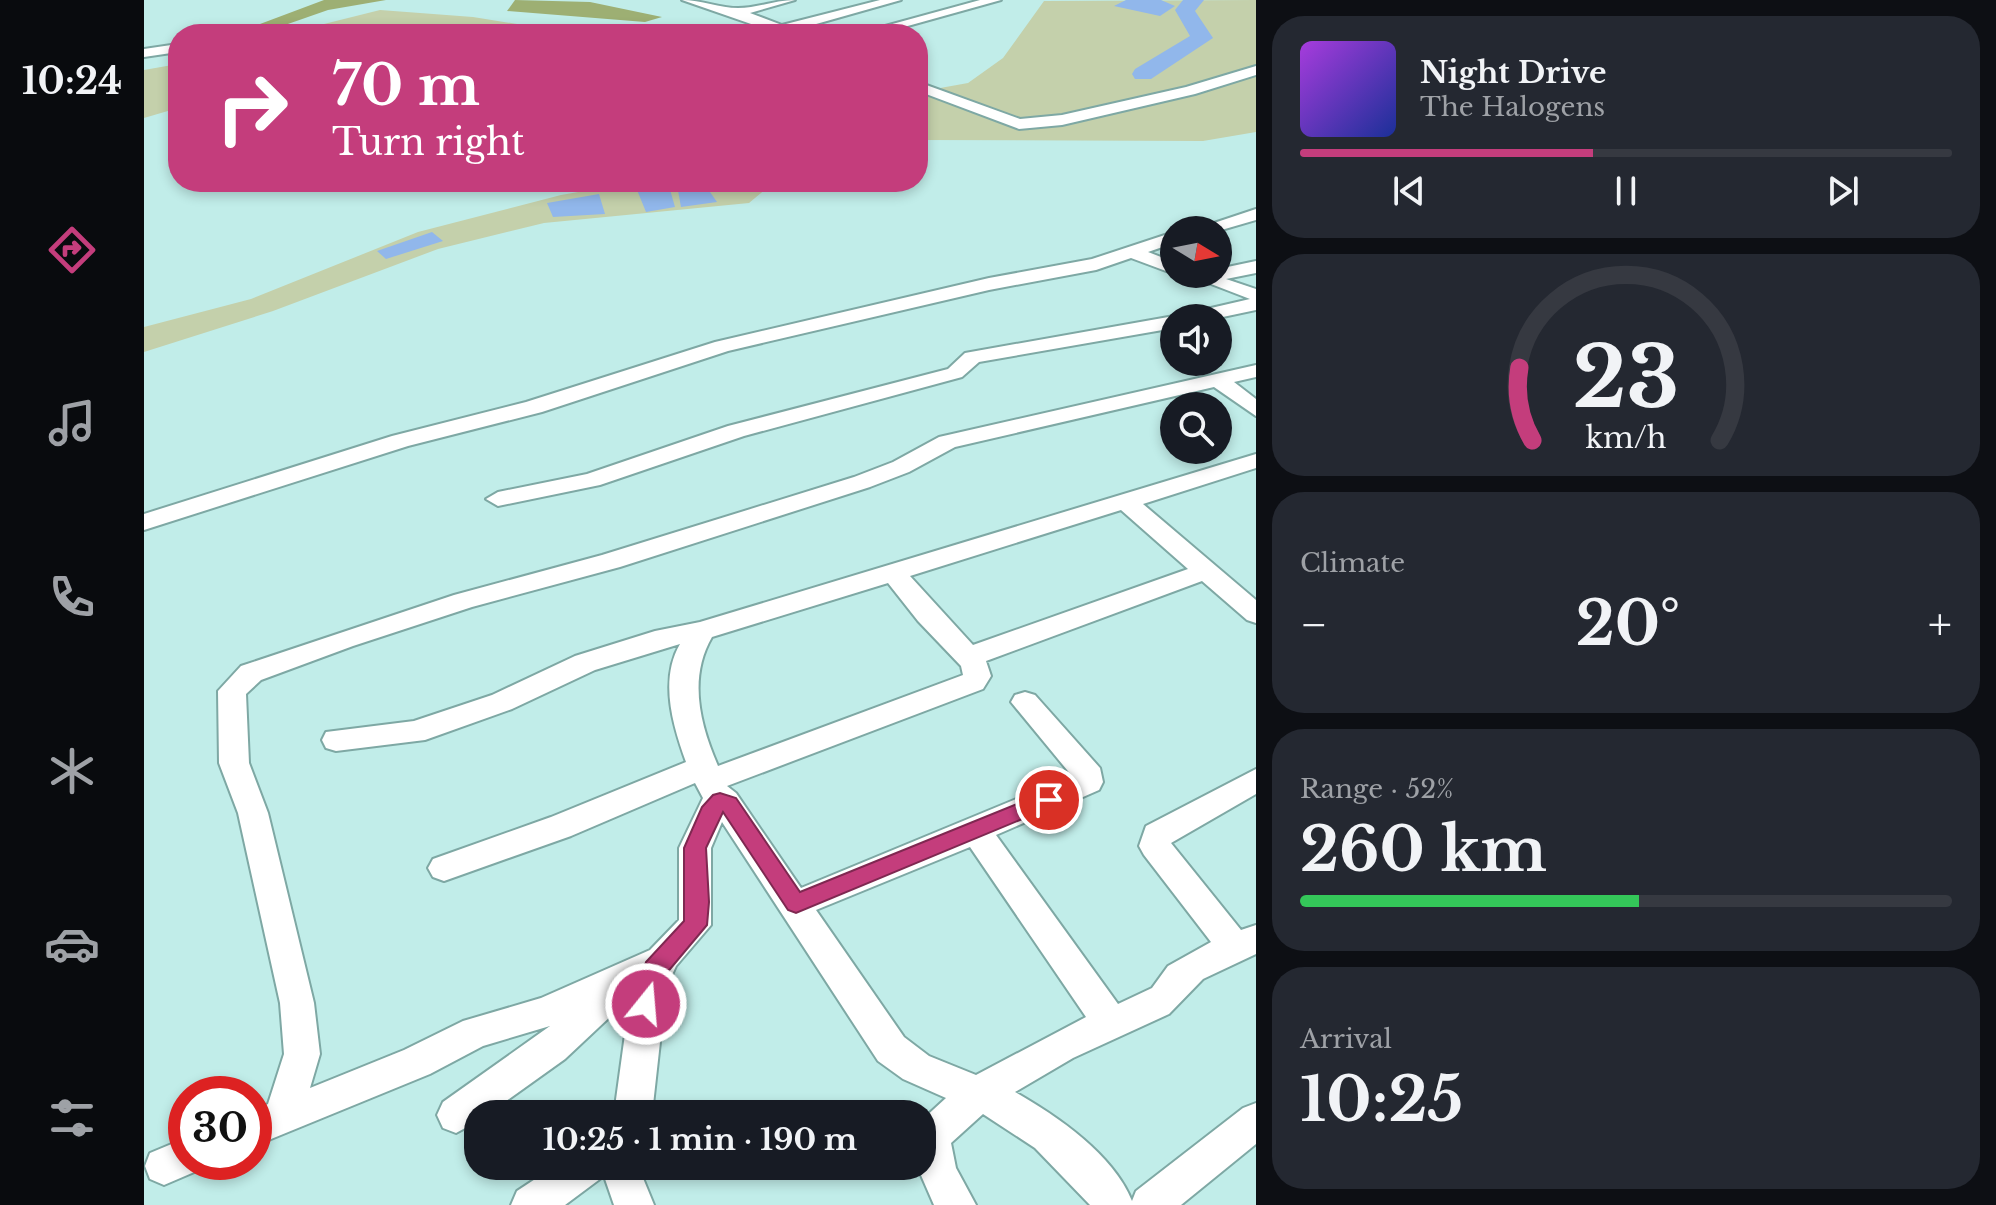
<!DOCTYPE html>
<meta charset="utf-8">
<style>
body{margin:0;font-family:"Libre Baskerville",serif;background:#242831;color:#f1f3f6;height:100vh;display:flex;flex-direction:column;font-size:30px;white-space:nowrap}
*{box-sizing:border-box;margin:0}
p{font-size:26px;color:#9ea1a6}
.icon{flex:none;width:44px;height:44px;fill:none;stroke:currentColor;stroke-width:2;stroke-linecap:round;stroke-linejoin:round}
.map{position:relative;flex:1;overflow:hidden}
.panel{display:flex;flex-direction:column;gap:16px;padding:16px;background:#0d0f14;width:740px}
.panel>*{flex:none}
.top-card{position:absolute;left:24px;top:24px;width:760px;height:168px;border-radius:32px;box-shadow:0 4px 12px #0003;background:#c43d7c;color:#fff;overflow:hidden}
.needle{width:52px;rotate:100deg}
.fabs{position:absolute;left:1016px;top:216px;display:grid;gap:16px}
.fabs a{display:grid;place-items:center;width:72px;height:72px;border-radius:50%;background:#171b24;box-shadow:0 4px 12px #0003;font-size:40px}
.speed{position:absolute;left:24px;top:1076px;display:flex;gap:16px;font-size:40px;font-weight:700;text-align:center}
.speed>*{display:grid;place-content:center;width:104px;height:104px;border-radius:50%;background:#171b24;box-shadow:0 4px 12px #0003;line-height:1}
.speed .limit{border:12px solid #d22;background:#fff;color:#111}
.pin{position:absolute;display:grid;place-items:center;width:68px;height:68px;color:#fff;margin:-34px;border:4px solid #fff;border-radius:50%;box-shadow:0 2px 8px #0007}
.me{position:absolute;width:88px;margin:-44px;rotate:17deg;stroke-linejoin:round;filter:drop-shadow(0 0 6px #0008)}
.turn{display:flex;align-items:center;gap:28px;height:168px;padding:0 32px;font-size:36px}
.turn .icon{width:104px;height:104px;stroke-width:2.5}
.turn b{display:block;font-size:56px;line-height:68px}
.big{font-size:60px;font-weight:700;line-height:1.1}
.panel .widget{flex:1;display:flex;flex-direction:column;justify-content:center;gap:12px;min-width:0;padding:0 28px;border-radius:32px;background:#242831}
.panel .dial{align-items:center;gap:0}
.dial svg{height:208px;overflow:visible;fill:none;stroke:#363941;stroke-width:7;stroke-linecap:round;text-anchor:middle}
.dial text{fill:#f1f3f6;stroke:none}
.song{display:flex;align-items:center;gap:24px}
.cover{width:96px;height:96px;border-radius:12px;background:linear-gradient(135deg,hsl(280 70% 55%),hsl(230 70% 35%))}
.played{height:8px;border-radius:4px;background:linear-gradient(90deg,#c43d7c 45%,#363941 45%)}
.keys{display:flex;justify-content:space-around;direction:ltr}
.heat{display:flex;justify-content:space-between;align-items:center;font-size:44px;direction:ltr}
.charge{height:12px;border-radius:6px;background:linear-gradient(90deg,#34c759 52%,#363941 0)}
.trip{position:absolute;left:320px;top:1100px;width:472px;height:80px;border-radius:32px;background:#171b24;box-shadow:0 4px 12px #0003;font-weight:700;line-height:80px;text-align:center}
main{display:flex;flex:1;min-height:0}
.dock{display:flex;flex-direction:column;width:144px;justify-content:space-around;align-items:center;background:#090b0e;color:#9ea1a6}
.dock .icon{width:56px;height:56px}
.dock .active{color:#c43d7c}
.dock b{font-size:36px;color:#f1f3f6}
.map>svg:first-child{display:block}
.green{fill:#c4d0ab}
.forest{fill:#9daf73}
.water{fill:#91b7eb}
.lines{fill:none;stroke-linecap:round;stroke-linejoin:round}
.river{fill:#91b7eb;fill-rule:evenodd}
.street-casing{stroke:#7ea8a4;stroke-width:4}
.street{fill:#fff;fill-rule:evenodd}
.route{fill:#c43d7c;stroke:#7f2851;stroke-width:2}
</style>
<main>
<nav class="dock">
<b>10:24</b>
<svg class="icon active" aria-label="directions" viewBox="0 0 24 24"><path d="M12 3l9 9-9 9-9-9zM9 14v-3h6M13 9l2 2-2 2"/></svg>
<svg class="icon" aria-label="music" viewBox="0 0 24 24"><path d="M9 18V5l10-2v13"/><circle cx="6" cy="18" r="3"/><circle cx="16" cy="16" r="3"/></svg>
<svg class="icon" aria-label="phone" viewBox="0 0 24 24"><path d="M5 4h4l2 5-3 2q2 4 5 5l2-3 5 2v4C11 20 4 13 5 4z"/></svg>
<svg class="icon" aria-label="climate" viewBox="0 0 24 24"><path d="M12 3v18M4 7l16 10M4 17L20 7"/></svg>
<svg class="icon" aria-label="car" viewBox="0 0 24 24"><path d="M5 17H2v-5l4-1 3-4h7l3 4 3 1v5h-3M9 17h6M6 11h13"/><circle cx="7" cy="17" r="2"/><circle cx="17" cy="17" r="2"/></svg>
<svg class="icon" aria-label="filters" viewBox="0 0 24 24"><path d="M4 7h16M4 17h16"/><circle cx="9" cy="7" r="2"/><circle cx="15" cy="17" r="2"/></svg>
</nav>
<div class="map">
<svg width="1112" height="1205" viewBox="0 0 1112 1205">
<rect width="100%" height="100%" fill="#c1ede9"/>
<g class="green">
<polygon points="1112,0 1112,132 1059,141 774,140 774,92 824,83 859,58 900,1"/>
<polygon points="236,10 329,17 435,34 140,34"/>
<polygon points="34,64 34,108 0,118 0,70"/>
<polygon points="491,182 630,182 605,203 400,223 294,249 129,311 0,352 0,327 107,299 274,232 417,195"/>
</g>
<g class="forest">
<polygon points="180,0 242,0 184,10 121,32 103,29"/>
<polygon points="371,0 446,2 518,17 501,22 363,11"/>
</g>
<g class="water">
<polygon points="982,0 1017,0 1031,6 1016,16 970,6"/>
<polygon points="559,182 573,202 537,207 533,185"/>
<polygon points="525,186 531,207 502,212 493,190"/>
<polygon points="455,194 461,214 409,217 403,203"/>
<polygon points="288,232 299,241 242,259 233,251"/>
</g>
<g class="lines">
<polygon class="river" points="1039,0 1060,0 1051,11 1069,38 1007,79 991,79 988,74 991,69 1046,36 1031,10"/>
<defs>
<g id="street">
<path d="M538,0C557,0 576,8 594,8C613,8 632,0 651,0L606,13L638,25L736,0H757L651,30L655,34H636Z"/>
<polygon points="836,0 857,0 735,34 712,34"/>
<polygon points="34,44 34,52 0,57 0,49"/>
<polygon points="1112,66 1112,75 1051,94 918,125 875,129 774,91 774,82 876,119 918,115 1042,87"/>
<polygon points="1112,209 1112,220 1074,231 1049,230"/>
<polygon points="1030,232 1030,243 1004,252 1030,262 1030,274 987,258 952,270 845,290 584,351 398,412 264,446 0,530 0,514 248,436 382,402 571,342 845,278 948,259"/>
<polygon points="1112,261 1112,273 1082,279 1112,289 1112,310 1074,318 1038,318 1041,314 1106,299 1041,274 1074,274 1074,269"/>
<polygon points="1030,316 1037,318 1030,318 1030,328 835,362 818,377 600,436 456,485 354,506 342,499 354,492 443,474 584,426 804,369 821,353"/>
<path d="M1112,365V377L1090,382L1112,399V416L1070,387L811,447L765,472L726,487L476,567L328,607L209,646L117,680L102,694L105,763L124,813L170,1003L176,1054L166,1088L260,1050L319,1021L397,998L506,950L535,920V848L559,798L551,783L427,836L300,881L289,877L284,868L289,859L407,817L542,762C529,726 515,680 536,644L451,670L368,709L281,740L192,751L182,748L178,740L182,732L270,721L348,695L431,656L511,631L556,622L1112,454V468L999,504L1112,600V623L1103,620L1058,581L842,661L847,676L839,689L583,786L592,793L657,888L928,776L867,702L871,695L881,692L891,695L956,768L959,782L955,790L852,835L974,1004L1008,988L1024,966L1067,942L1000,855L995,846L1002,826L1112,769V794L1027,843L1097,930L1112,925V954L1059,979L1025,1014L929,1058L871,1092C913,1116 969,1154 988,1201L992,1191L1099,1108L1112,1103V1144L1037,1205H946L891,1148L839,1114L807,1143L812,1168L832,1205H790L773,1166H778V1120L802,1098L759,1079L734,1061L578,822L567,848V925L532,966L522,988L508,1114H470L486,998L421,1059L344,1114H334V1121L312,1133L299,1128L293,1115L299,1102L406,1026L339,1046L286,1074L110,1146V1110L124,1104L140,1054L136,1003L94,813L75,763L74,691L97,666L310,595L458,555L710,477L749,462L795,437ZM977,510L1044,569L829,645L766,576ZM744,583L774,621L817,666L819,675L574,766C556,725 544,678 568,637ZM826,847L942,1017L832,1075L785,1056L760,1037L672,910Z"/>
<polygon points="42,1138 42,1162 59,1162 55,1170 20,1185 6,1179 1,1166 6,1153"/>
<polygon points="411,1166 494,1166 510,1205 470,1205 460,1176 421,1205 367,1205 373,1191"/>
</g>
</defs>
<use href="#street" class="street-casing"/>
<use href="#street" class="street"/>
</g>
<polygon class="route" points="905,791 915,800 912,805 652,913 644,910 579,812 562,848 565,902 563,925 521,975 510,1012 502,1015 493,1012 490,1004 502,962 540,921 540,848 558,807 569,795 576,793 592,798 656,892"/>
</svg>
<div class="fabs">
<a><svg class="needle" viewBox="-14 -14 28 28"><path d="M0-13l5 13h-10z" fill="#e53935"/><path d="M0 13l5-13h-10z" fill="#9ea1a6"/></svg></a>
<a><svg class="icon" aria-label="sound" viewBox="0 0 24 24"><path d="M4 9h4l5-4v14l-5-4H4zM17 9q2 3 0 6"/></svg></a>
<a><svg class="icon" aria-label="search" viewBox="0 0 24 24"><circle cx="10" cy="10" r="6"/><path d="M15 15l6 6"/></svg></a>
</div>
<div class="speed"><div class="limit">30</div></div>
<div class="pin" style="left:905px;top:800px;background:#d93025"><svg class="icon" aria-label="arrive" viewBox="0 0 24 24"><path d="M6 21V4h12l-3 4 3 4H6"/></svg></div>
<svg class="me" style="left:502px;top:1004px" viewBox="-20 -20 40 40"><circle r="17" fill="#c43d7c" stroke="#fff" stroke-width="3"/><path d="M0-11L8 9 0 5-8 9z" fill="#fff"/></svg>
<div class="trip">10:25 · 1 min · 190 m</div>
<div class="top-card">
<div class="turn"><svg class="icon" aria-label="right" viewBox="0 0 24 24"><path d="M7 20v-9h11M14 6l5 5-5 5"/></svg><div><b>70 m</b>Turn right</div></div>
</div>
</div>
<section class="panel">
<div class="widget">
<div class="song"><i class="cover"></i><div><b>Night Drive</b><p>The Halogens</p></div></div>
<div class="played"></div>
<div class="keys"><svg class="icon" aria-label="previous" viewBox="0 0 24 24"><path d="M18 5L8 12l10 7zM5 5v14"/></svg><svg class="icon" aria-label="pause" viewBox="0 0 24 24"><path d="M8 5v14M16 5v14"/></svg><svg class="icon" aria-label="next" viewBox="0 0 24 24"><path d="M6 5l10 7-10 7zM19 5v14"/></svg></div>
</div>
<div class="widget dial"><svg viewBox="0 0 100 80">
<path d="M14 69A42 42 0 1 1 86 69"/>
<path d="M14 69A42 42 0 0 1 9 41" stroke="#c43d7c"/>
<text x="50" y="56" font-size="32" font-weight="700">23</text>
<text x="50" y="72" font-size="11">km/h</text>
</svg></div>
<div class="widget"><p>Climate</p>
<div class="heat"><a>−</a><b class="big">20°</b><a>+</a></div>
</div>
<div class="widget"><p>Range · 52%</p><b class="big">260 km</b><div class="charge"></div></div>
<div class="widget"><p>Arrival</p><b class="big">10:25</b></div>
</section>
</main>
